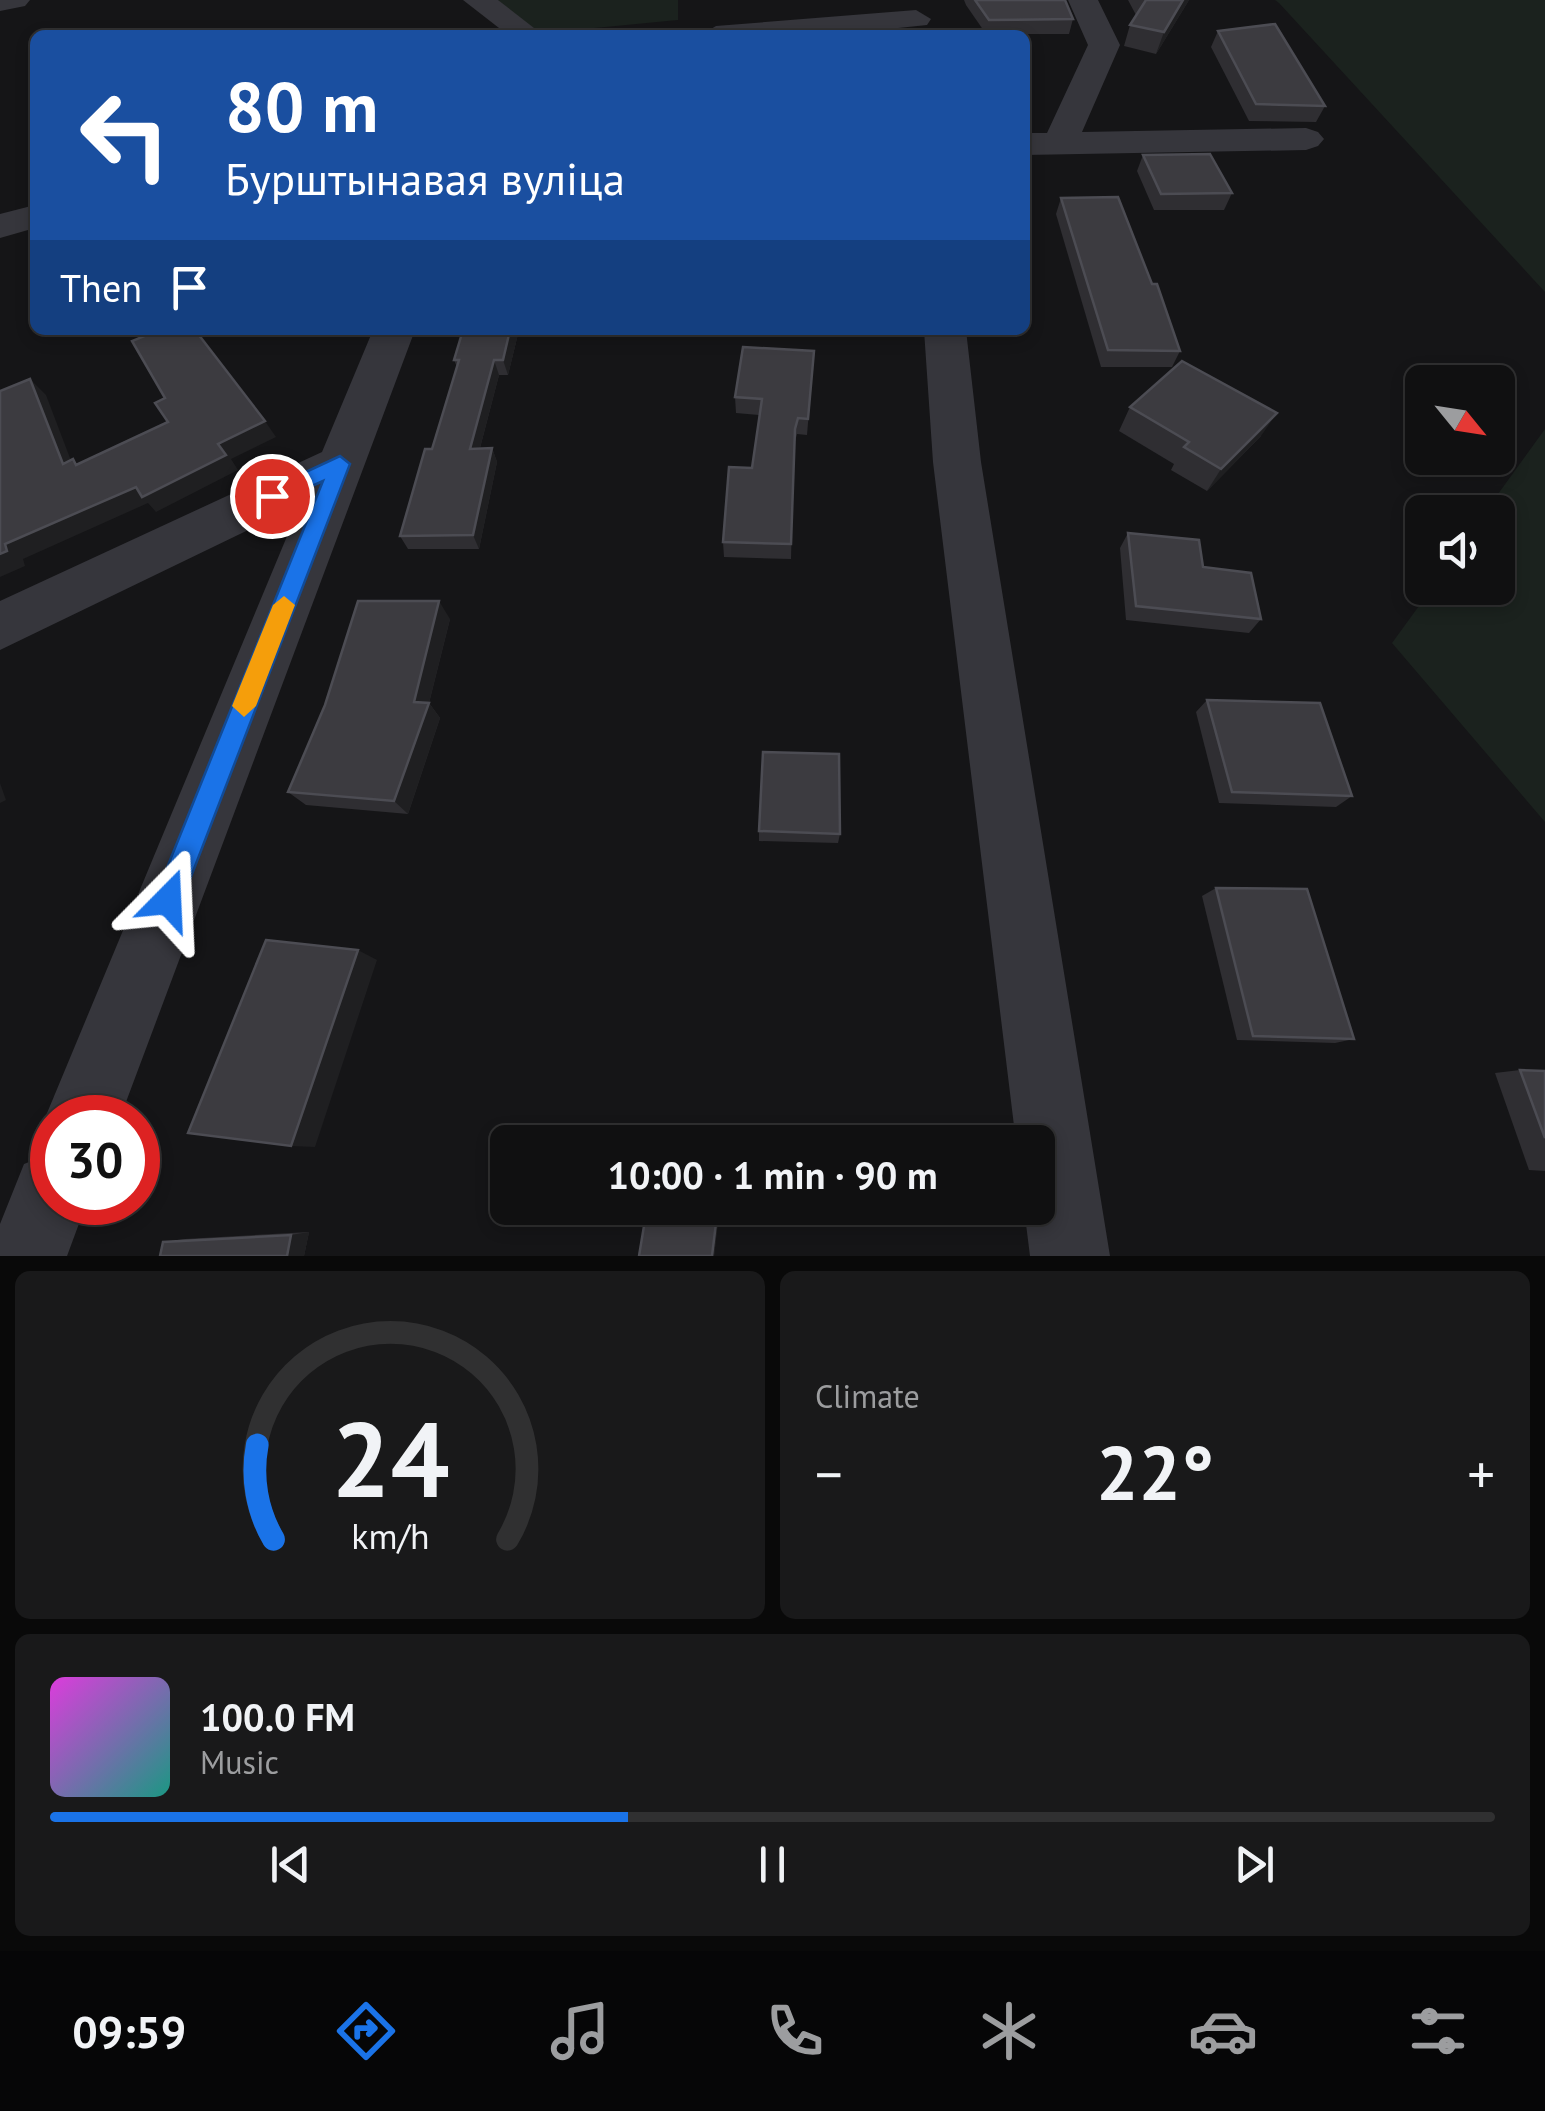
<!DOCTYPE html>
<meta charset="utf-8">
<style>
body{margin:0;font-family:"PT Sans",sans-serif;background:#19191a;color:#f1f3f6;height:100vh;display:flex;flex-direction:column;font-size:38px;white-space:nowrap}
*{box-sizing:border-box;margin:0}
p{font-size:32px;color:#9c9d9f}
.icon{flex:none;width:55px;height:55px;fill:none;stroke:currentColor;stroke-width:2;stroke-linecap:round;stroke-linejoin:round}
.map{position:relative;height:1256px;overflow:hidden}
.sheet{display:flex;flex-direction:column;gap:15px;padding:15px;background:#090909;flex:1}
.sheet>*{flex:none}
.banner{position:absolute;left:30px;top:30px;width:1000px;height:305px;border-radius:15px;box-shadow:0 5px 15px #0003,0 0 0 2px #303031;background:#1a4fa0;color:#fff;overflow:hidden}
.needle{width:65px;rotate:120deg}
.tools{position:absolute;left:1405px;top:365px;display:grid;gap:20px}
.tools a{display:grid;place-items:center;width:110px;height:110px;border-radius:15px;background:#101011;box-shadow:0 5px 15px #0003,0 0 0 2px #303031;font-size:50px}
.speed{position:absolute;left:30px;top:1095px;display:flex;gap:20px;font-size:50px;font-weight:700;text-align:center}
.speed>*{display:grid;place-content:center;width:130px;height:130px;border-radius:50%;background:#101011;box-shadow:0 5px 15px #0003,0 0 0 2px #303031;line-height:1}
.speed .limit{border:15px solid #d22;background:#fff;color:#111}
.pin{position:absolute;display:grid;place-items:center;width:85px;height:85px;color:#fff;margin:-42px;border:5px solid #fff;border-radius:50%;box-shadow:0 2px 10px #0007}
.me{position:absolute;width:110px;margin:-55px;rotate:21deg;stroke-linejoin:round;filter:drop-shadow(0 0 8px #0008)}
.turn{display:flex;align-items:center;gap:35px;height:210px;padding:0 30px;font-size:45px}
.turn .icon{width:130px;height:130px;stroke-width:2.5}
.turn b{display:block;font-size:70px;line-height:85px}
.then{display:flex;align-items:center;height:95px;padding:0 30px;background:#0003;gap:20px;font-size:38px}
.big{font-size:75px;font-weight:700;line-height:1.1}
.sheet .card{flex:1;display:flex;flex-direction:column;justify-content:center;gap:15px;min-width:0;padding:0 35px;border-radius:15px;background:#19191a}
.sheet .dial{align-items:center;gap:0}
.dial svg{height:260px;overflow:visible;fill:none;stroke:#303031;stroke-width:7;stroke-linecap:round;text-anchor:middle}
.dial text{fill:#f1f3f6;stroke:none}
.song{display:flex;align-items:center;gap:30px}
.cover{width:120px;height:120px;border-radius:15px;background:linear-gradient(135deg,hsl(300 70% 55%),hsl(170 70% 35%))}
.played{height:10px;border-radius:5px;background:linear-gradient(90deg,#1a73e8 40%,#303031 40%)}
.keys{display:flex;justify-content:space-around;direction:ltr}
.heat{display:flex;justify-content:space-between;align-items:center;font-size:55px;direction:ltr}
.sheet .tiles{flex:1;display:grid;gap:15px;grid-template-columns:1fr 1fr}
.card:last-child{grid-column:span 2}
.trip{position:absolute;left:490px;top:1125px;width:565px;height:100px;border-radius:15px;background:#101011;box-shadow:0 5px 15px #0003,0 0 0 2px #303031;font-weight:700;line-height:100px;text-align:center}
.menu{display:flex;height:160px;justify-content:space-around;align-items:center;background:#060607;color:#9c9d9f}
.menu .icon{width:70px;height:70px}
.menu .selected{color:#1a73e8}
.menu b{font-size:45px;color:#f1f3f6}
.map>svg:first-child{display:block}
.green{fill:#1b221e}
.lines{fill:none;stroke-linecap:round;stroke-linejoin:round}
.minor{fill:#36363c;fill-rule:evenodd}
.wall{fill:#2f2e32}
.shaded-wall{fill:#1f1f21}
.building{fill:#3c3b40;stroke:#4c4c53;stroke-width:2.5}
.route{fill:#1a73e8;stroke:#114b97;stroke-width:2.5}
.slow{fill:#f59e0b}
</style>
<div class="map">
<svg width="1545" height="1256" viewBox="0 0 1545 1256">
<rect width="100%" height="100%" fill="#151517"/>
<g class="green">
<polygon points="498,0 678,0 678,20 532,34"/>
<polygon points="1275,0 1545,0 1545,292 1279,3"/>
<polygon points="1545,429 1545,822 1392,643 1432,588 1498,588 1498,512 1485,512"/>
</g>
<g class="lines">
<g class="minor">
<polygon points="0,0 30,0 25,6 0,11"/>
<polygon points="463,0 498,0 543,35 508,35"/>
<polygon points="1068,0 1098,0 1120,45 1082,132 1306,128 1318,132 1324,139 1318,146 1306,150 1025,155 1025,133 1047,133 1088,45"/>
<polygon points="916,10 931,19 927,25 831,35 701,35 716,26"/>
<polygon points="35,205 35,228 0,238 0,214"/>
<polygon points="373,330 415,330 120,1118 52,1118 52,1137 45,1118 300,505 0,650 0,601 322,452"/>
<polygon points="924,330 966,330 981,462 1110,1256 1030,1256 1024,1208 1038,1208 1038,1142 1016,1142 933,462"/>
<polygon points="52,1153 52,1202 87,1202 67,1256 0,1256 0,1224 24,1164"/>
</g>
</g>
<g class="wall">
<polygon points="964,0 1065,0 1073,19 1069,34 986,34 966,5"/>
<polygon points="1128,0 1189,0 1156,54 1124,46 1130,25 1136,15"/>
<polygon points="1218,31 1325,106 1316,122 1249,121 1211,47"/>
<polygon points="1143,155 1232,193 1224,210 1154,210 1137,171"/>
<polygon points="1061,198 1152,284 1180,351 1172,367 1101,367 1056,214"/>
<polygon points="463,330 519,330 508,375 499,375 480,448 492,448 497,462 479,549 408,549 400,536 432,449 457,367 454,360"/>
<polygon points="814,351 807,435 797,434 794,445 791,559 724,557 723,542 752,468 759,415 736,413 735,397"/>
<polygon points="1130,407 1261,436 1207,491 1171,470 1174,464 1119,431"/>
<polygon points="1128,533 1203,567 1261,619 1249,633 1126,620 1120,548"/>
<polygon points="450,619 429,703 440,718 408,814 306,805 288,792"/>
<polygon points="1207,700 1352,796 1336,807 1219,803 1196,712"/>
<polygon points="759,831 840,834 838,843 759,841"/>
<polygon points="1216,888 1354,1039 1335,1043 1237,1040 1202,896"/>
<polygon points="1520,1070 1545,1071 1545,1171 1529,1170 1495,1073"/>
<polygon points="647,1208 682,1208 719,1213 714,1256 639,1256"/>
<polygon points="309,1232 304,1256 163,1242 185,1239"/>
</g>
<g class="shaded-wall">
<polygon points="1183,0 1189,0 1156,54 1164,32"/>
<polygon points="510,330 519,330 508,375 503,360"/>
<polygon points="494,360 499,375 476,463 470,449"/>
<polygon points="30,379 46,395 78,479 63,464"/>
<polygon points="1277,413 1261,436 1207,491 1221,469"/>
<polygon points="265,421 276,437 231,459 238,470 156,512 148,503 23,559 25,566 0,577 0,554 5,544"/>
<polygon points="492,448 497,462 479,549 473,535"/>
<polygon points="439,601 450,619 429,703 440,718 408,814 394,801 414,702"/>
<polygon points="0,783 6,800 0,803"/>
<polygon points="358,950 377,960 315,1147 291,1146"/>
<polygon points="719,1213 714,1256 712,1256 717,1215"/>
<polygon points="309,1232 304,1256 287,1256 291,1235"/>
</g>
<g class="building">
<polygon points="975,0 1065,0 1073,19 989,20"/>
<polygon points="1146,0 1183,0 1164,32 1130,25"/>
<polygon points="1275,24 1325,106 1256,104 1218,31"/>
<polygon points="1210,154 1232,193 1161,194 1143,155"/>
<polygon points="1118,197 1152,284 1157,284 1180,351 1108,350 1061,198"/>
<polygon points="159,330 195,330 265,421 218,444 226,455 142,497 136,487 5,544 7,551 0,554 0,391 30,379 63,464 73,459 76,465 168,422 155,403 165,398 132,341"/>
<polygon points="463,330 510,330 503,360 494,360 470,449 492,448 473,535 400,536 425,449 432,449 459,360 454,360"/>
<polygon points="743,347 814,351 808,419 798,418 795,429 791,544 723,542 729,467 752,468 762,399 735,397"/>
<polygon points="1182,361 1277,413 1221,469 1184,447 1189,442 1130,407"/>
<polygon points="1128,533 1199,540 1203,567 1251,573 1261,619 1136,606"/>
<polygon points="358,601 439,601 414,702 429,703 394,801 288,792 325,705"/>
<polygon points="1207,700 1320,703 1352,796 1232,792"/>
<polygon points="763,752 839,754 840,834 759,831"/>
<polygon points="1216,888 1307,889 1354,1039 1253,1036"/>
<polygon points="266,940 358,950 291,1146 188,1133"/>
<polygon points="1520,1070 1545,1071 1545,1138"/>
<polygon points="647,1208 666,1208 717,1215 712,1256 639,1256"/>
<polygon points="291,1235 287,1256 160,1256 163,1242"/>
</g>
<polygon class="route" points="340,456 350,464 182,900 178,909 168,913 158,909 154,900 323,481 272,504 262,496 265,491"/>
<polygon class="slow" points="284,596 295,605 256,706 244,717 232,706 273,605"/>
</svg>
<div class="tools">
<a><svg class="needle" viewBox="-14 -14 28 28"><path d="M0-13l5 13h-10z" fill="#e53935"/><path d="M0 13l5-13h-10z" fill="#9c9d9f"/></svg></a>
<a><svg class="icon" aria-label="sound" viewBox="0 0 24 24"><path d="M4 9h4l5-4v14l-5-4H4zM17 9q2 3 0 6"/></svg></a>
</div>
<div class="speed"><div class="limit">30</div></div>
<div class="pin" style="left:272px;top:496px;background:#d93025"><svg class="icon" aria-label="arrive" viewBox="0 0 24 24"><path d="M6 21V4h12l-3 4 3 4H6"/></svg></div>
<svg class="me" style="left:168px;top:900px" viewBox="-20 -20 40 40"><path d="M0-17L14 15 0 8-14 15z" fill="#1a73e8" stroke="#fff" stroke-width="4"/></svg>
<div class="trip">10:00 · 1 min · 90 m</div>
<div class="banner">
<div class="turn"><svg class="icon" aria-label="left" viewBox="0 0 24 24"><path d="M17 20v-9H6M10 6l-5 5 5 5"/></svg><div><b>80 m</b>Бурштынавая вуліца</div></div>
<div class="then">Then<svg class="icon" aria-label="arrive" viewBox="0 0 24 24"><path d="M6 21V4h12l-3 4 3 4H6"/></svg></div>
</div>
</div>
<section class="sheet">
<div class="tiles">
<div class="card dial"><svg viewBox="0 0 100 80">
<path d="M14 69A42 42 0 1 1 86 69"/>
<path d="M14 69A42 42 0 0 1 9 40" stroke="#1a73e8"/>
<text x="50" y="56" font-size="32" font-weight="700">24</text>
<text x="50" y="72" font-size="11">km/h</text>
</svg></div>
<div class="card"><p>Climate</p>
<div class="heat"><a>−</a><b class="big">22°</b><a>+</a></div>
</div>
<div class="card">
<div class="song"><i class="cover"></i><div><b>100.0 FM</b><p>Music</p></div></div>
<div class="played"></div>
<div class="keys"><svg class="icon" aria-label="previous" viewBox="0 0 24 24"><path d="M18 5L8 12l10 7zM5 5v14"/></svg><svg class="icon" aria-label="pause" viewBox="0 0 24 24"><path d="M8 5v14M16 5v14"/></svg><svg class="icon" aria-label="next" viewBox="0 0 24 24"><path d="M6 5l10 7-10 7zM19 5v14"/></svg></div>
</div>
</div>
</section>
<nav class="menu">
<b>09:59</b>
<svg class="icon selected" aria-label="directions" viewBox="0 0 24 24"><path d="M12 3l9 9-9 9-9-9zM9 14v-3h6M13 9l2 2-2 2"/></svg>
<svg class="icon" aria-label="music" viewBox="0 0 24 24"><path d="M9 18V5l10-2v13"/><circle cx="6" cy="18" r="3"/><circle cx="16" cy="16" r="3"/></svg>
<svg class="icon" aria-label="phone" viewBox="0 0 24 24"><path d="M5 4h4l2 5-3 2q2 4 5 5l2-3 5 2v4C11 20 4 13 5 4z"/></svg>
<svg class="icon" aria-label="climate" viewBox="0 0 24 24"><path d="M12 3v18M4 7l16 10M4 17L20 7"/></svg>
<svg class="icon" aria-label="car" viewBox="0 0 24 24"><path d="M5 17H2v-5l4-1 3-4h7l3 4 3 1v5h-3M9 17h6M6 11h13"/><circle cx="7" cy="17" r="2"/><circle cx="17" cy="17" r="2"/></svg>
<svg class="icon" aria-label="filters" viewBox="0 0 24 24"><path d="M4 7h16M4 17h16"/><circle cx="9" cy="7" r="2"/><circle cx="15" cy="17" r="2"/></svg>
</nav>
